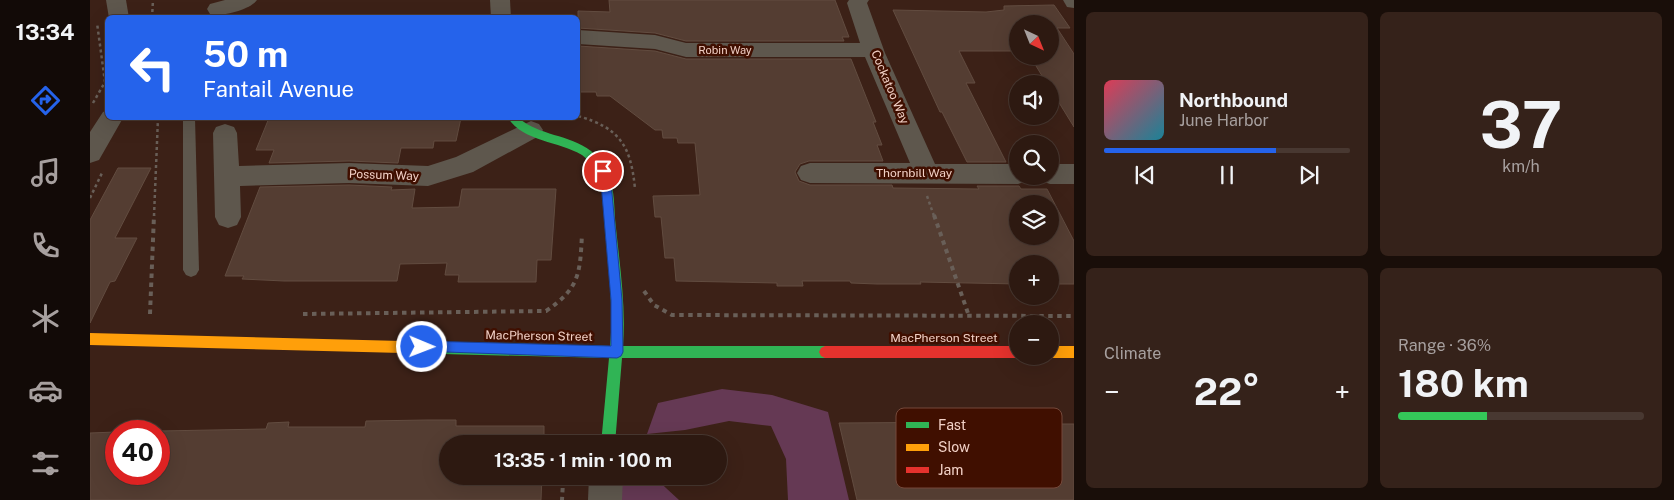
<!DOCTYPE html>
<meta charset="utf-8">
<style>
body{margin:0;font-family:"Public Sans",sans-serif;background:#35221a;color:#f1f3f6;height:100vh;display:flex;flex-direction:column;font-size:19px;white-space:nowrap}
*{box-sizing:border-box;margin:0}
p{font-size:16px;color:#a7a09f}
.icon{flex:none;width:28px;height:28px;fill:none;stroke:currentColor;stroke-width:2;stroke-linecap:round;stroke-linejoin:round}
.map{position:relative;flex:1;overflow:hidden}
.details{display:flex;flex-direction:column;gap:12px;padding:12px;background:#190e09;width:600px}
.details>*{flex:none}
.guide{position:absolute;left:15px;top:15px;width:475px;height:105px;border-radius:8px;box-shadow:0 5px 20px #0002,0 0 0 1px #483831;background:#2563eb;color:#fff;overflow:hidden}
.needle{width:32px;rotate:137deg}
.tools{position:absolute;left:919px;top:15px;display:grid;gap:10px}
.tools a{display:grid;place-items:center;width:50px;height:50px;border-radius:50%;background:#2d1911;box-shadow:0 5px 20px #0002,0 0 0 1px #483831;font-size:25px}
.speed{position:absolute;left:15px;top:420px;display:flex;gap:10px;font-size:25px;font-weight:700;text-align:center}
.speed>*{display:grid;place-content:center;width:65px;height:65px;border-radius:50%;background:#2d1911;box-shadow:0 5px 20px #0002,0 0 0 1px #483831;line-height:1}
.speed .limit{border:8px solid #d22;background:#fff;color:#111}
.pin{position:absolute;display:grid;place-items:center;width:42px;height:42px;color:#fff;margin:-21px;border:2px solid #fff;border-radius:50%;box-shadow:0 1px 5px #0007}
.me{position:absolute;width:55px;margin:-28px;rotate:91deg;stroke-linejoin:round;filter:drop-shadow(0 0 4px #0008)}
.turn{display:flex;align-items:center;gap:18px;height:105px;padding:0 15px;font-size:22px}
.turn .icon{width:65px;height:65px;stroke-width:2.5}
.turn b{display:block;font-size:35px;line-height:42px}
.big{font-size:38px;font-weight:700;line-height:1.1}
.details .card{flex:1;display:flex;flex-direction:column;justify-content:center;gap:8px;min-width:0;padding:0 18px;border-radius:8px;background:#35221a}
.details .dial{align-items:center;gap:0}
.dial b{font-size:65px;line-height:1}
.song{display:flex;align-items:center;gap:15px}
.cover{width:60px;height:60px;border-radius:8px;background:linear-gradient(135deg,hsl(350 70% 55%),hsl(190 70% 35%))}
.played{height:5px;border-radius:2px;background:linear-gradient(90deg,#2563eb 70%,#483831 70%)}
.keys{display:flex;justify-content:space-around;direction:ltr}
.heat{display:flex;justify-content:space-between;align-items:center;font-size:28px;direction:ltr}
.charge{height:8px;border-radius:4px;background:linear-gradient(90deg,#34c759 36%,#483831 0)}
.details .tiles{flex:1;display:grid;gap:12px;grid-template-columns:repeat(2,1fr)}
.trip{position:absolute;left:349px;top:435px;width:288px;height:50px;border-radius:25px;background:#2d1911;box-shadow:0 5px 20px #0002,0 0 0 1px #483831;font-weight:700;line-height:50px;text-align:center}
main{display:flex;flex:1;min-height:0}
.dock{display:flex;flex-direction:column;width:90px;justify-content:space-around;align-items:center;background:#120a07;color:#a7a09f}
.dock .icon{width:35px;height:35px}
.dock .current{color:#2563eb}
.dock b{font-size:22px;color:#f1f3f6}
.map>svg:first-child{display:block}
.green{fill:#653954}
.building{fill:#543d32;stroke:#624c40;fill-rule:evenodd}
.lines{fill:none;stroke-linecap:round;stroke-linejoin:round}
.path-far1{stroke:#695f58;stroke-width:2.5;stroke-dasharray:3 3;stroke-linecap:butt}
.path{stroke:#695f58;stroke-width:4;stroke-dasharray:4.5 4.5;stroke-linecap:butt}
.lane{fill:#5e574d;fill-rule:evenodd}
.street{fill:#5e574d;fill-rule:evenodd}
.fast{fill:#30b455;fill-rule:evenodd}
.slow{fill:#ff9f0a;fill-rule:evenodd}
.jam{fill:#e5322d;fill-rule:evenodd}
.route{fill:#2563eb;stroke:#184099}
.labels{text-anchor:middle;stroke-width:5;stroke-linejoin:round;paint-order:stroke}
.far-street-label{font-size:11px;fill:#f2d1c6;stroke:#400f00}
.street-label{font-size:12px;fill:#f2d1c6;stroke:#400f00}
.key{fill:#400f00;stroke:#75493b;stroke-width:1}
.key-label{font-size:14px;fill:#f2d1c6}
</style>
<main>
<nav class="dock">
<b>13:34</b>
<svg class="icon current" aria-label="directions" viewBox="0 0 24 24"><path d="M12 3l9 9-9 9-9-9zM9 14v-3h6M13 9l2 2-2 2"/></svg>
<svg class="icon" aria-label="music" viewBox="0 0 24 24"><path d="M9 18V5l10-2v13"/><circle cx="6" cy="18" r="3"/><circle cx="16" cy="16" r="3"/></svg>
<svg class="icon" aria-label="phone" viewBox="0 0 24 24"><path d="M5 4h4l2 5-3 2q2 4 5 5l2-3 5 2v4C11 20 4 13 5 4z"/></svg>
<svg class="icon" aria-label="climate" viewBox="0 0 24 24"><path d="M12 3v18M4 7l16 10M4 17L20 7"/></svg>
<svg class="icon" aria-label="car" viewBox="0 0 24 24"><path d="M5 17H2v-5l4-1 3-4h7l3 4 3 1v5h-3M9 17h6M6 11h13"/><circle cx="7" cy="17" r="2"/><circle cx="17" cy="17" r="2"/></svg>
<svg class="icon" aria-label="filters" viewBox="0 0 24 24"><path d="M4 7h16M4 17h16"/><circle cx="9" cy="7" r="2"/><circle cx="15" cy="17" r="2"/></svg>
</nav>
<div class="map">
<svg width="984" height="500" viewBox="0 0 984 500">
<rect width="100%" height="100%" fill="#3c2117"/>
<g class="green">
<polygon points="632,389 682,395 738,412 759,500 698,500 696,459 681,426 639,421 595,430 557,434 568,403"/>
<polygon points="530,476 563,476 589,500 528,500"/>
</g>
<g class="building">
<polygon points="519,0 745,0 759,37 752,37 754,41 596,41 565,33 488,28 488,11 520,12"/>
<polygon points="964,5 980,28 967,28 984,54 984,127 960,88 960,84 957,84 940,56 960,56 960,24 928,24 928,51 869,51 885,83 876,83 916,162 877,162 852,112 850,112 803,10 896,12 914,10 914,6"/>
<path d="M488,46L565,51L596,59H761L786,122H783L792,145H787L793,161H719L710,164L705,172L709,181L720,185H802L803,188L889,189L887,186H929L931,189H957L984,241V284H960V264H928V284L830,282L831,284H787L761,283L760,281H712L713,286H687V283L586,281L584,258H575L571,217H565L563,196L610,195L605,143H588L587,138H573L572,130H565L520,96H507L506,92H488ZM928,204H960V236H928Z"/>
<polygon points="179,118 371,118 366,141 344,141 343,148 311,148 308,163 259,161 179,163 184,150 166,150"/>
<polygon points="28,168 61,168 25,238 47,238 25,281 20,282 0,323 0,220"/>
<polygon points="259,185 302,187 301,190 325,189 322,208 369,207 372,189 466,189 461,260 447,260 446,282 368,282 369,275 355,275 357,263 310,264 307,281 194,281 152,279 154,276 135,276 170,187"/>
<polygon points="337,420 366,420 366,426 454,426 454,444 358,444 358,476 452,476 451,500 0,500 0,433 26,432 26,474 69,474 69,431 176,429 178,423 199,422 198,427 275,427 276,421"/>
<polygon points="896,422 897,424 984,424 984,500 767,500 749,423"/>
</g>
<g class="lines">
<g class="path-far1">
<polyline points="62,18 63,0"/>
<polyline points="3,103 15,82 7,23"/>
<path d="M488,116C530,128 541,146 545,189"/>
<polyline points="837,196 844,216"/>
<polyline points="0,198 12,173"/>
<polyline points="64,216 68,118"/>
</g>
<g class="path">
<polyline points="844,215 879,316"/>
<polyline points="554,291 564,305 582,315 984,316"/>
<polyline points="60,314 64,215"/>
<path d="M213,314L456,311C490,288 490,273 492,234"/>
<polyline points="452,482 473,482 472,500"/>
</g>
<polygon class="lane" points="93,118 105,118 109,270 106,275 101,277 96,275 93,270"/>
<g class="street">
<polygon points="16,0 36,0 39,18 19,18"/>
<path d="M135,0H167C160,10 131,17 120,14L117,9L120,4Z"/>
<polygon points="400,0 420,0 421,18 401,18"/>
<polygon points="759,0 779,0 777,3 795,53 845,164 928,164 928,176 939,176 937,181 928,184 720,183 711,180 707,173 711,166 720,163 820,163 775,57 596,57 565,49 488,44 488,30 565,35 596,43 770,43 757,3"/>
<polygon points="973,0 984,0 984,8 977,7"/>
<polygon points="18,110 18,118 33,118 9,160 0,163 0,132 13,112"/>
<polygon points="441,121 449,124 453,130 449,136 383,172 338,186 259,183 150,186 151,217 147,225 138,228 129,225 125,217 123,133 126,127 135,124 144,127 147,133 149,166 259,163 338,166 366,157"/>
<polygon points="960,164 984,164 984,184 960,184 951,181 949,176 960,176"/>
<polygon points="499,476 533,476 532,500 498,500"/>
</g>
<path class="fast" d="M418,118H429C449,136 479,134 501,151C510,158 518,172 521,183C525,196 524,214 526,228C530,267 536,307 533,346H735L739,348L741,352L739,356L735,358H532L525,444H511L519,358L352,354L348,352L346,348L348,344L352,342L520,346C524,307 518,267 515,228C514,214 515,197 511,183C508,173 500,161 492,155C469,141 434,142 418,118Z"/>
<g class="slow">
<polygon points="0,333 352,342 356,344 358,348 356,352 352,354 0,345"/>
<polygon points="960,346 984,346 984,358 960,358 956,356 960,356"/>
</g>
<polygon class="jam" points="735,346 928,346 928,356 932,356 928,358 735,358 731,356 729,352 731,348"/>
</g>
<polygon class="route" points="513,167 516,168 521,183 532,300 533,352 531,356 527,358 327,351 326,347 327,343 332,341 521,346 521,300 511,183 508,171"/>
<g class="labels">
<g class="far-street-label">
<text x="635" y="54">Robin Way</text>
</g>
<g class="street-label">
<text transform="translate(800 87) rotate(67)" y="4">Cockatoo Way</text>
<text x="824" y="177">Thornbill Way</text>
<text transform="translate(294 175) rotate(2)" y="4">Possum Way</text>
<text transform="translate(449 336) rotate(1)" y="4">MacPherson Street</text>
<text x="854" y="342">MacPherson Street</text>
</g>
</g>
<rect x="806" y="408" width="166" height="80" rx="8" class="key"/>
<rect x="816" y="422" width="23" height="6" fill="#30b455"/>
<rect x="816" y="444" width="23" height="7" fill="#ff9f0a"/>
<rect x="816" y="467" width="23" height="6" fill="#e5322d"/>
<g class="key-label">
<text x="848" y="430">Fast</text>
<text x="848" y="452">Slow</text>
<text x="848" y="475">Jam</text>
</g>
</svg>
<div class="tools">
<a><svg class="needle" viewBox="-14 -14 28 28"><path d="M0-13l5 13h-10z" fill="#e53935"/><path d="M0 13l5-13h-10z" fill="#a7a09f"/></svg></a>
<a><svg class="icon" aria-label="sound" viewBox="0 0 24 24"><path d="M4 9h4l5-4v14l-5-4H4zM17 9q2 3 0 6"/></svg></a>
<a><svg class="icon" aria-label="search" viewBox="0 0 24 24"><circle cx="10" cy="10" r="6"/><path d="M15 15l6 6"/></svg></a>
<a><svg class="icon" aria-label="layers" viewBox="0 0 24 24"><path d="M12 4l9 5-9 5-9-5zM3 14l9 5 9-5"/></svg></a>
<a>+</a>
<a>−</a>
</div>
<div class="speed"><div class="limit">40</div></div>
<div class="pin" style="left:513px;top:171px;background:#d93025"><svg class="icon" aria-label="arrive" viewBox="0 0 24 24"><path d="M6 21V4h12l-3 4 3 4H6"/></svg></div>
<svg class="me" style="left:332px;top:347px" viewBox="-20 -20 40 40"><circle r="17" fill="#2563eb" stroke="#fff" stroke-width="3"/><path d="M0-11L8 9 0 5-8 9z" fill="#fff"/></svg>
<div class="trip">13:35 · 1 min · 100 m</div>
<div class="guide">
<div class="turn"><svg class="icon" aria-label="left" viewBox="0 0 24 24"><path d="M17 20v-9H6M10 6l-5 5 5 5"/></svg><div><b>50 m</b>Fantail Avenue</div></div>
</div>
</div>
<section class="details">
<div class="tiles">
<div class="card">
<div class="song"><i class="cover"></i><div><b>Northbound</b><p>June Harbor</p></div></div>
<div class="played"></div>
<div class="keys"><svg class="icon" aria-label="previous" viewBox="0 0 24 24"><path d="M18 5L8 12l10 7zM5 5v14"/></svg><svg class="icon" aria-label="pause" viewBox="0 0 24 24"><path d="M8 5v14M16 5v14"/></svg><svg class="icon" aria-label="next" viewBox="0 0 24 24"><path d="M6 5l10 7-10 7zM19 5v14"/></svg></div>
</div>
<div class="card dial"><b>37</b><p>km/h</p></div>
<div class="card"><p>Climate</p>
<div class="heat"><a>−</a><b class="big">22°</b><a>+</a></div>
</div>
<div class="card"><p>Range · 36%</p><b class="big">180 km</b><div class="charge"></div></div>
</div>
</section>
</main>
